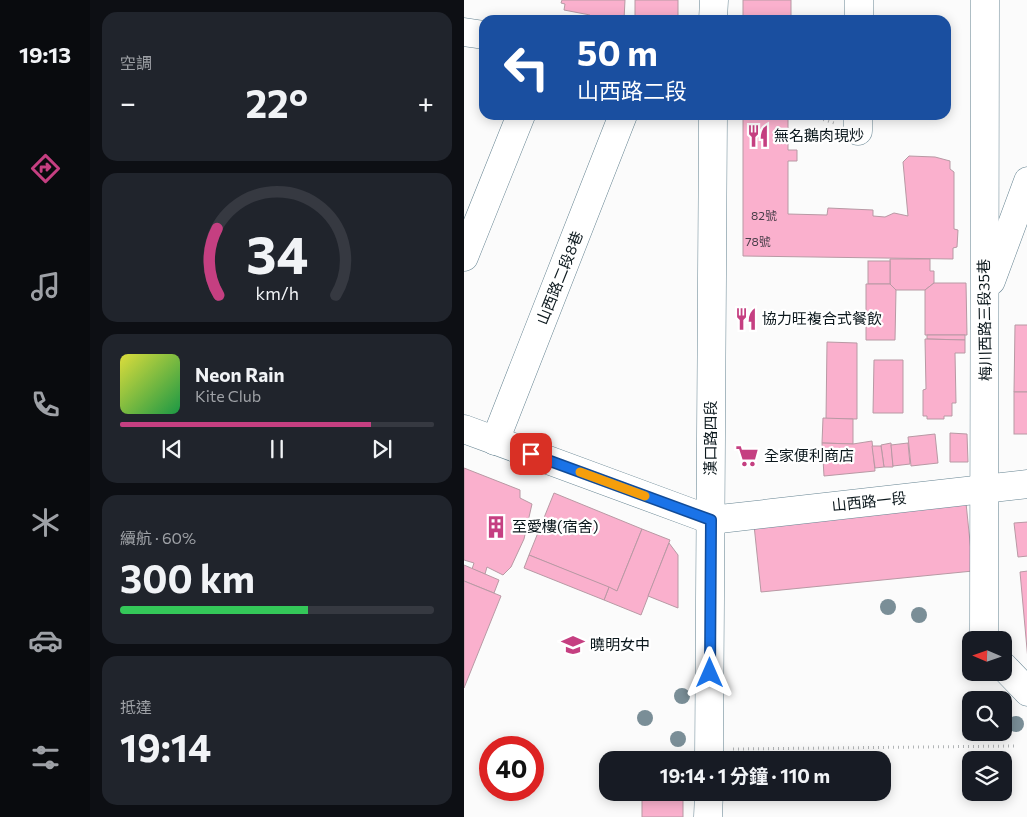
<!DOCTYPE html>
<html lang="zh-TW">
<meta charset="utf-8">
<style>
body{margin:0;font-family:Commissioner,"Noto Sans TC",sans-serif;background:#20242c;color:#f1f3f6;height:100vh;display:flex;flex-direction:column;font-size:19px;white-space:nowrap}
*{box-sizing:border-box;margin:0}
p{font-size:16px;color:#9ea1a6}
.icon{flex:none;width:28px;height:28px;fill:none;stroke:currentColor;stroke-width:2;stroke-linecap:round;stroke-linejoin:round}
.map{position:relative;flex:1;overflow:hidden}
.sheet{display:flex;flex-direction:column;gap:12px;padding:12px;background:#0d0f14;width:374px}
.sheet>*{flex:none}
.guide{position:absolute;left:15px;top:15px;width:472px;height:105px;border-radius:15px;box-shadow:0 2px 12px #0003;background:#1a4fa0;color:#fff;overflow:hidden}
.needle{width:32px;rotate:272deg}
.buttons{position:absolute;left:498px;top:631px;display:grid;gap:10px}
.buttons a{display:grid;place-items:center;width:50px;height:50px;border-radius:10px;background:#171b24;box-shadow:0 2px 12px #0003;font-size:25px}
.speed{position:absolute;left:15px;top:736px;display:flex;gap:10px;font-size:25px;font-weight:700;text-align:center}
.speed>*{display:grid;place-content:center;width:65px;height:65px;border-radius:50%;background:#171b24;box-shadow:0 2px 12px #0003;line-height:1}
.speed .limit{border:8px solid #d22;background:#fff;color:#111}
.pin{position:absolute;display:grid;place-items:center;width:42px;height:42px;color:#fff;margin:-21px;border-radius:10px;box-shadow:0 2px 8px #0006}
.me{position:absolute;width:55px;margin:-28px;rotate:0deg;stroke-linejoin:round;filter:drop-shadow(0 0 4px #0008)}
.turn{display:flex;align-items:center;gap:18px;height:105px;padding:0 15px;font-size:22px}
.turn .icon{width:65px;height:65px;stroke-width:2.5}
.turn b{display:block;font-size:35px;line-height:42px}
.big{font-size:38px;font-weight:700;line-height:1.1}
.sheet .widget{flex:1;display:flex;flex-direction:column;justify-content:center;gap:8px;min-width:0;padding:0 18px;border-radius:15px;background:#20242c}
.sheet .dial{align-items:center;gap:0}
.dial svg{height:130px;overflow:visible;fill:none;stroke:#363941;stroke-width:7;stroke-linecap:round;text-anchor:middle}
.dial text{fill:#f1f3f6;stroke:none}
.song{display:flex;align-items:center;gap:15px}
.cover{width:60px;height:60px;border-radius:8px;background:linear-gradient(135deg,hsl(60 70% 55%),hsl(140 70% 35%))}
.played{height:5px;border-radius:2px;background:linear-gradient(90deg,#c53f81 80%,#363941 80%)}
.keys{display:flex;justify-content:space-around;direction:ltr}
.heat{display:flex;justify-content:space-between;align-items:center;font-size:28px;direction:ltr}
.charge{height:8px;border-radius:4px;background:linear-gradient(90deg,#34c759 60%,#363941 0)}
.trip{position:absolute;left:135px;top:751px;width:292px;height:50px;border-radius:15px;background:#171b24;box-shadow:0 2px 12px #0003;font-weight:700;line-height:50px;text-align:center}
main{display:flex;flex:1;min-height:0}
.tab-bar{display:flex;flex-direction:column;width:90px;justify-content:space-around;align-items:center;background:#090b0e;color:#9ea1a6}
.tab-bar .icon{width:35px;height:35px}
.tab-bar .selected{color:#c53f81}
.tab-bar b{font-size:22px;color:#f1f3f6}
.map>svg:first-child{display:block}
.building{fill:#fab0cd;stroke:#b899a4}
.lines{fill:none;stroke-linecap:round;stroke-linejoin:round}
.minor-casing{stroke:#668492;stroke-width:29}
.path{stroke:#b2b5b7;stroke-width:3;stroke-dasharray:1 4;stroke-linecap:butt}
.minor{stroke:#fff;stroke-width:28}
.tree{fill:#7a8e97}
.route-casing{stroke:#114b97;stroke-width:12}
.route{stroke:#1a73e8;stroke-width:9}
.slow{stroke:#f59e0b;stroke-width:9}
.labels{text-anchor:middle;stroke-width:4.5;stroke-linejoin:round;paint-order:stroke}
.number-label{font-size:12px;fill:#483e49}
.poi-label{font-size:15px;fill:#0c181d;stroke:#fff;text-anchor:start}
.street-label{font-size:15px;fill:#0c181d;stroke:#fff}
</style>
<main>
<nav class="tab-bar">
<b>19:13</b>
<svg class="icon selected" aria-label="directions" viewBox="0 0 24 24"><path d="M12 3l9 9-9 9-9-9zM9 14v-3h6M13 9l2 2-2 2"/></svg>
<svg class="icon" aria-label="music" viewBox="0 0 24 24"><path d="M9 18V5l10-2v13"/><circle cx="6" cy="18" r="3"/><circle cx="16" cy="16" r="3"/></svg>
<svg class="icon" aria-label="phone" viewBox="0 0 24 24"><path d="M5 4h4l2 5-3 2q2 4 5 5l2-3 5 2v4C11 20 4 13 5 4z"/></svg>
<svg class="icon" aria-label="climate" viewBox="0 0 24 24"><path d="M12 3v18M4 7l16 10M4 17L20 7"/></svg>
<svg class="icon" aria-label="car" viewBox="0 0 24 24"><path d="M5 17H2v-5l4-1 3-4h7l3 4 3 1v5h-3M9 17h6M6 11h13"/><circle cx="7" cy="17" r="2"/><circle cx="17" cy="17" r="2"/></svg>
<svg class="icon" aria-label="filters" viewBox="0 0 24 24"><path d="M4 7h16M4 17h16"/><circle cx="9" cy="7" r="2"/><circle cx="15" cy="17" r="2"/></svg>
</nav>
<section class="sheet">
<div class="widget"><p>空調</p>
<div class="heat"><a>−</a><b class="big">22°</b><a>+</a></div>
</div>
<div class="widget dial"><svg viewBox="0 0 100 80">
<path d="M14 69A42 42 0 1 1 86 69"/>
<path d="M14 69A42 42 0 0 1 13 28" stroke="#c53f81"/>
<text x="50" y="56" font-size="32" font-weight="700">34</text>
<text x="50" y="72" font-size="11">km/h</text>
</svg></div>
<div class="widget">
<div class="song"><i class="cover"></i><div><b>Neon Rain</b><p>Kite Club</p></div></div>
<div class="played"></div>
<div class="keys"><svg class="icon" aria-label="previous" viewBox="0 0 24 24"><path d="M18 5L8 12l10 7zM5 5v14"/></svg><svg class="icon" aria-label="pause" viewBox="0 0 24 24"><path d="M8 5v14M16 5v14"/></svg><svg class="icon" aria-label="next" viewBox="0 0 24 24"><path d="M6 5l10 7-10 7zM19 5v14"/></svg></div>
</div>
<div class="widget"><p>續航 · 60%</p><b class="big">300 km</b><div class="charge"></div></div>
<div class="widget"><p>抵達</p><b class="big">19:14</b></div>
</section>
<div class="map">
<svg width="564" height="817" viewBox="0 0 564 817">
<rect width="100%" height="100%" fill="#fbfbfb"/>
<g class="building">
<polygon points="98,0 161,0 160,20 126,20 126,15 100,10 101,4 97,3"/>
<rect x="171" y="0" width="43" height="20"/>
<rect x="279" y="0" width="48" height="20"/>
<polygon points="279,117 324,118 324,150 333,150 333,161 324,161 324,214 363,215 364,208 409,210 409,216 421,217 430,213 444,216 439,162 445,156 471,157 486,161 486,169 490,172 490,229 494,230 493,247 489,248 489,259 279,256"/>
<polygon points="426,259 466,259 466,271 470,271 470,283 461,290 432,290 426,284"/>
<rect x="404" y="261" width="22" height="23"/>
<polygon points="470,283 502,283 503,335 461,335 461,290"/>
<polygon points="402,284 426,284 432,290 431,340 402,340"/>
<polygon points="551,325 564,325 564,392 550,392"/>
<polygon points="463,335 501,335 501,340 463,339"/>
<polygon points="461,339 501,340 501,353 491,353 492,403 488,403 488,416 480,416 480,419 463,419 463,416 459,416 459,390 462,389"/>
<polygon points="363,342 393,343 393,419 362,419"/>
<polygon points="410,360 439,360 439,413 409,413"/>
<rect x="550" y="392" width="14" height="42"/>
<polygon points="359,418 389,419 389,444 358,443"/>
<polygon points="486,433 503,434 504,462 486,462"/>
<polygon points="471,434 474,463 447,466 444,437"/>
<polygon points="408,441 411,471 360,476 358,443 389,444"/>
<polygon points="427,443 429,467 420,467 417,445"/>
<polygon points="444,443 446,464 429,466 427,445"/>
<polygon points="408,446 417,446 420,467 411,468"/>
<polygon points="0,468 56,490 56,498 68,504 60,539 47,567 39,575 23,567 21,574 8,569 10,563 0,560"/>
<polygon points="90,493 178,529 153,591 65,555"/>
<polygon points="502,503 509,571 297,592 290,525"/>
<polygon points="564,522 564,556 554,557 550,523"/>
<polygon points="178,529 206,540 177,615 140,600 145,587 153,591"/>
<polygon points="205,543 214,555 214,608 184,596"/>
<polygon points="65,555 145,587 140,600 60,568"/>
<polygon points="0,565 35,580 30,593 0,581"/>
<polygon points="564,571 564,660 556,572"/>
<polygon points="0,581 37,596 0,688"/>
<rect x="178" y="755" width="30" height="5"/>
<rect x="178" y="792" width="41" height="25"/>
</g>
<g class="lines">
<defs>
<g id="minor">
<polyline points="249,20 250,0"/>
<polyline points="395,20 395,0"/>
<polyline points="0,32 20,35"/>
<polyline points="394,131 394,115"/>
<polyline points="0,257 57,115"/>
<polyline points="527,281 564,181"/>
<polyline points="0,429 247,520 564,484"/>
<polyline points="31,441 159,115"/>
<polyline points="520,640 521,0"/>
<polyline points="539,666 564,692"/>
<polyline points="245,760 249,115"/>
<polyline points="244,817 245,792"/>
</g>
</defs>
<use href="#minor" class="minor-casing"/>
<g class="path">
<polyline points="345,115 370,123"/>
<polyline points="269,749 551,746"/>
</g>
<use href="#minor" class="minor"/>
</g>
<g class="tree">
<circle cx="424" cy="607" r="8"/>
<circle cx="455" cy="615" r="8"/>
<circle cx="218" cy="696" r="8"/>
<circle cx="181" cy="718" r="8"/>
<circle cx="552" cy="724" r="8"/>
<circle cx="214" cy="739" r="8"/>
</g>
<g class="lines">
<defs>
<polyline id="route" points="67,454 247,520 246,673"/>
</defs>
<use href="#route" class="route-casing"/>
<use href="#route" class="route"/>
<polyline class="slow" points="116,472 181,496"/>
</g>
<defs>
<symbol id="restaurant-bare" viewBox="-9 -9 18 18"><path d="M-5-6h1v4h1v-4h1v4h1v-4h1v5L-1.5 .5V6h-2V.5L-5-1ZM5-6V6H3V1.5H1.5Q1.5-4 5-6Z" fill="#c53f81" stroke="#fff" stroke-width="2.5" paint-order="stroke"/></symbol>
<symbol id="supermarket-bare" viewBox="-9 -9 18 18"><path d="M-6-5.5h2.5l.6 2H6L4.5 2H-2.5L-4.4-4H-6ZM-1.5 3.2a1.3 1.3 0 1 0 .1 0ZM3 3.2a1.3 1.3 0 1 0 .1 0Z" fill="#c53f81" stroke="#fff" stroke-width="2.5" paint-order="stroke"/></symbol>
<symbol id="building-bare" viewBox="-9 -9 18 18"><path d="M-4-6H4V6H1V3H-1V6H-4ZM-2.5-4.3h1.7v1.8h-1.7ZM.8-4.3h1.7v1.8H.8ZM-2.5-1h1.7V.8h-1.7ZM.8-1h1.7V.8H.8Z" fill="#c53f81" stroke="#fff" stroke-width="2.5" paint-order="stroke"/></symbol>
<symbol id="school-bare" viewBox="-9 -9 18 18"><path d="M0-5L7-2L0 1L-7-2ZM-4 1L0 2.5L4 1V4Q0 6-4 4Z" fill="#c53f81" stroke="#fff" stroke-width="2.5" paint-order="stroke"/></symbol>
</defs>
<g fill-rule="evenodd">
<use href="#restaurant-bare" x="278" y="120" width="32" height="32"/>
<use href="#restaurant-bare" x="266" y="303" width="32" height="32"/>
<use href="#supermarket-bare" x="267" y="440" width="32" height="32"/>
<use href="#building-bare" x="16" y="511" width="32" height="32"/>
<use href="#school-bare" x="93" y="629" width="32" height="32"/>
</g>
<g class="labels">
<g class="number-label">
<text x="300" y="220">82號</text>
<text x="294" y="246">78號</text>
</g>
<g class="poi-label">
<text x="310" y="141">無名鵝肉現炒</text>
<text x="298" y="324">協力旺複合式餐飲</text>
<text x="300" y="461">全家便利商店</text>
<text x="48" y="532">至愛樓(宿舍)</text>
<text x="126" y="650">曉明女中</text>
</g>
<g class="street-label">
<text transform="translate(96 278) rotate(-68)" y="5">山西路二段8巷</text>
<text transform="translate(521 320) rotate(-91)" y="5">梅川西路三段35巷</text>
<text transform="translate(247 438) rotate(-90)" y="5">漢口路四段</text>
<text transform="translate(405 502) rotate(-6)" y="5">山西路一段</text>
</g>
</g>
</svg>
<div class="buttons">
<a><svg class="needle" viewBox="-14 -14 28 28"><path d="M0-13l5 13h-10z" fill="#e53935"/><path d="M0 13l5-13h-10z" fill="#9ea1a6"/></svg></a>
<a><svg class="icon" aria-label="search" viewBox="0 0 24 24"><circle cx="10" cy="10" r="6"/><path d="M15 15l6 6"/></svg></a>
<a><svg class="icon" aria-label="layers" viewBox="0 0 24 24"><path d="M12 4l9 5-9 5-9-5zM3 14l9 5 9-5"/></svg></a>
</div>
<div class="speed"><div class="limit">40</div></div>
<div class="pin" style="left:67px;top:454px;background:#d93025"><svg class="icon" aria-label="arrive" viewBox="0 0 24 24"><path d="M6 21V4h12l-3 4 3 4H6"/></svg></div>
<svg class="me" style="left:246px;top:673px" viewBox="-20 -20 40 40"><path d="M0-17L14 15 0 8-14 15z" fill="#1a73e8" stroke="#fff" stroke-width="4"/></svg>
<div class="trip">19:14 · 1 分鐘 · 110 m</div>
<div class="guide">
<div class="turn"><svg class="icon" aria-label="left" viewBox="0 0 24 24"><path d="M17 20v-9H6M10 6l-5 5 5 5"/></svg><div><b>50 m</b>山西路二段</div></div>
</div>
</div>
</main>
